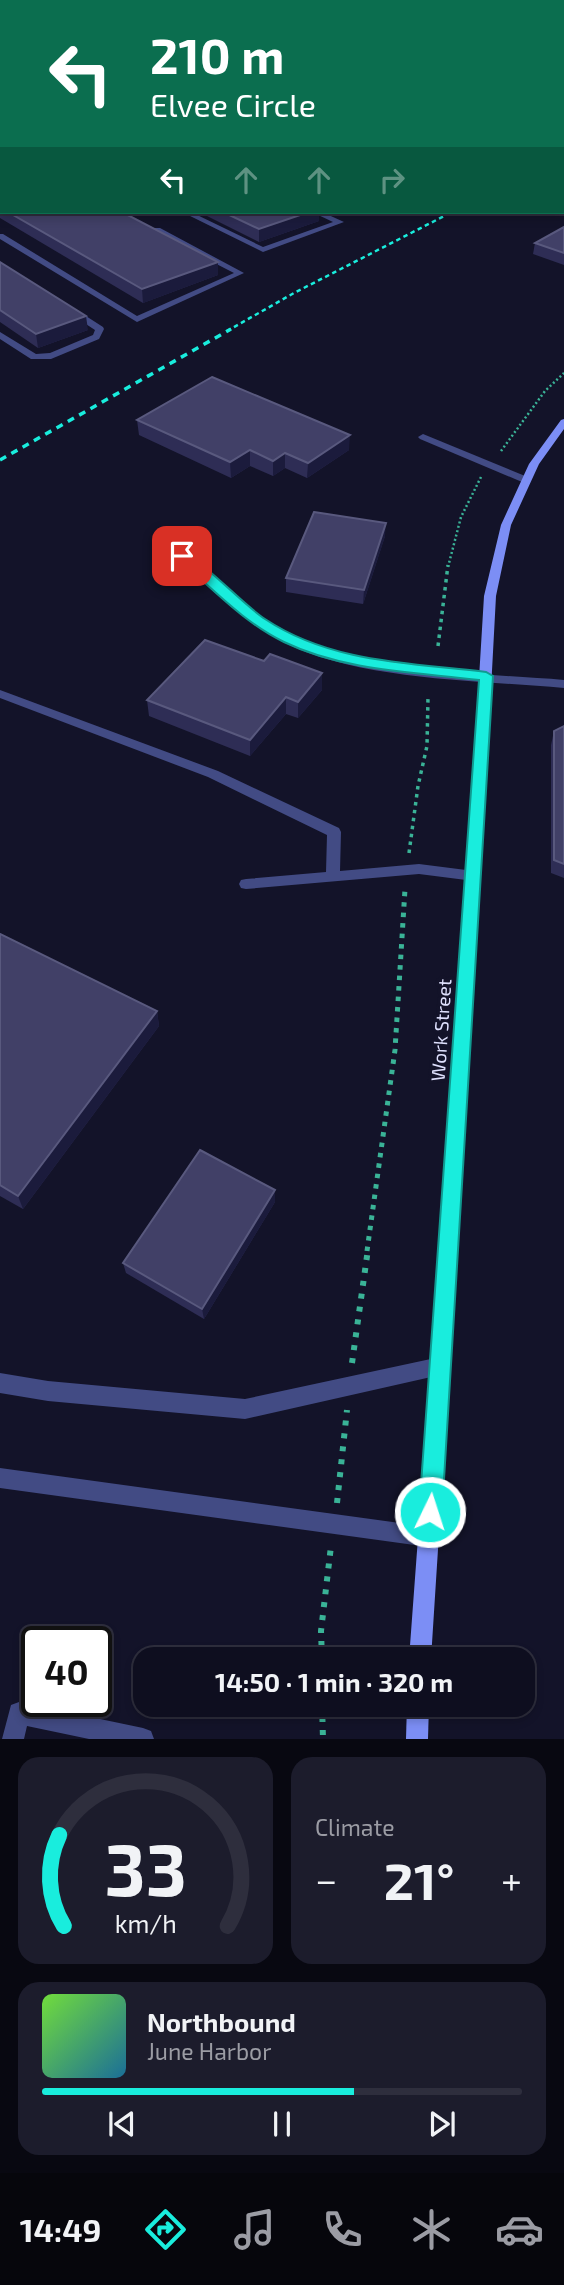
<!DOCTYPE html>
<meta charset="utf-8">
<style>
body{margin:0;font-family:"Exo 2",sans-serif;background:#1c1c2c;color:#f1f3f6;height:100vh;display:flex;flex-direction:column;font-size:26px;white-space:nowrap}
*{box-sizing:border-box;margin:0}
p{font-size:23px;color:#9b9ca4}
.icon{flex:none;width:38px;height:38px;fill:none;stroke:currentColor;stroke-width:2;stroke-linecap:round;stroke-linejoin:round}
.map{position:relative;height:1739px;overflow:hidden}
.panel{display:flex;flex-direction:column;gap:18px;padding:18px;background:#080811;flex:1}
.panel>*{flex:none}
.hud{position:absolute;left:0px;top:0px;width:565px;height:214px;box-shadow:0 4px 10px #0003,0 0 0 2px #2e2e3d;background:#0b6e4f;color:#fff;overflow:hidden}
.speed{position:absolute;left:21px;top:1626px;display:flex;gap:14px;font-size:35px;font-weight:700;text-align:center}
.speed>*{display:grid;place-content:center;width:91px;height:91px;border-radius:50%;background:#0e0e1f;box-shadow:0 4px 10px #0003,0 0 0 2px #2e2e3d;line-height:1}
.speed .limit{border:4px solid #111;border-radius:10px;background:#fff;color:#111}
.pin{position:absolute;display:grid;place-items:center;width:60px;height:60px;color:#fff;margin:-30px;border-radius:14px;box-shadow:0 4px 10px #0006}
.me{position:absolute;width:77px;margin:-38px;rotate:4deg;stroke-linejoin:round;filter:drop-shadow(0 0 5px #0008)}
.turn{display:flex;align-items:center;gap:24px;height:147px;padding:0 35px;font-size:32px}
.turn .icon{width:91px;height:91px;stroke-width:2.5}
.turn b{display:block;font-size:49px;line-height:60px}
.lanes{display:flex;align-items:center;height:66px;padding:0 35px;background:#0003;justify-content:center;gap:35px;direction:ltr}
.lanes .off{opacity:.35}
.big{font-size:52px;font-weight:700;line-height:1.1}
.panel .card{flex:1;display:flex;flex-direction:column;justify-content:center;gap:10px;min-width:0;padding:0 24px;border-radius:21px;background:#1c1c2c}
.panel .dial{align-items:center;gap:0}
.dial svg{height:182px;overflow:visible;fill:none;stroke:#2e2e3d;stroke-width:7;stroke-linecap:round;text-anchor:middle}
.dial text{fill:#f1f3f6;stroke:none}
.song{display:flex;align-items:center;gap:21px}
.cover{width:84px;height:84px;border-radius:10px;background:linear-gradient(135deg,hsl(100 70% 55%),hsl(200 70% 35%))}
.played{height:7px;border-radius:4px;background:linear-gradient(90deg,#19eddd 65%,#2e2e3d 65%)}
.keys{display:flex;justify-content:space-around;direction:ltr}
.heat{display:flex;justify-content:space-between;align-items:center;font-size:38px;direction:ltr}
.panel .tiles{flex:1;display:grid;gap:18px;grid-template-columns:1fr 1fr}
.card:last-child{grid-column:span 2}
.trip{position:absolute;left:133px;top:1647px;width:402px;height:70px;border-radius:21px;background:#0e0e1f;box-shadow:0 4px 10px #0003,0 0 0 2px #2e2e3d;font-weight:700;line-height:70px;text-align:center}
.dock{display:flex;height:112px;justify-content:space-around;align-items:center;background:#06060c;color:#9b9ca4}
.dock .icon{width:49px;height:49px}
.dock .selected{color:#19eddd}
.dock b{font-size:32px;color:#f1f3f6}
.map>svg:first-child{display:block}
.lines{fill:none;stroke-linecap:round;stroke-linejoin:round}
.path-far3{stroke:#3ab397;stroke-width:2.5;stroke-dasharray:2 2.5;stroke-linecap:butt}
.path-far2{stroke:#3ab397;stroke-width:3.5;stroke-dasharray:3.5 4.5;stroke-linecap:butt}
.path-far1{stroke:#3ab397;stroke-width:5;stroke-dasharray:4.5 6;stroke-linecap:butt}
.path{stroke:#3ab397;stroke-width:6;stroke-dasharray:5 8;stroke-linecap:butt}
.lane{fill:#424b84;fill-rule:evenodd}
.street{fill:#424b84;fill-rule:evenodd}
.secondary{fill:#7c8ef5;fill-rule:evenodd}
.rail-far1{stroke:#19eddd;stroke-width:2.5;stroke-dasharray:4.5 3.5;stroke-linecap:butt}
.rail{stroke:#19eddd;stroke-width:3.5;stroke-dasharray:7 6;stroke-linecap:butt}
.wall{fill:#2e2d55}
.shaded-wall{fill:#1b1b3c}
.building{fill:#414067;stroke:#59597e;stroke-width:2}
.route{fill:#19eddd;stroke:#109a90;stroke-width:2}
.labels{text-anchor:middle;stroke-width:7;stroke-linejoin:round;paint-order:stroke}
.street-label{font-size:19px;fill:#dddffc;stroke:#131329}
</style>
<div class="map">
<svg width="564" height="1739" viewBox="0 0 564 1739">
<rect width="100%" height="100%" fill="#131329"/>
<g class="lines">
<g class="path-far3">
<polyline points="501,451 545,391 564,373"/>
<polyline points="448,567 461,517 481,477"/>
</g>
<g class="path-far2">
<polyline points="438,646 448,565"/>
<polyline points="409,853 418,786 427,746 428,698"/>
</g>
<polyline class="path-far1" points="367,1251 395,1050 405,889"/>
<g class="path">
<polyline points="352,1363 368,1249"/>
<polyline points="337,1503 347,1410"/>
<polyline points="322,1659 321,1631 331,1546"/>
<polyline points="322,1704 323,1739"/>
</g>
<g class="lane">
<polygon points="182,212 191,212 263,247 333,222 312,212 322,212 344,222 263,252"/>
<polygon points="154,228 160,228 244,273 137,322 0,239 0,234 3,234 137,316 234,273 154,232"/>
<polygon points="69,309 75,309 103,327 104,329 99,339 51,359 31,359 0,339 0,332 36,354 50,353 93,335 95,330 69,313"/>
<polygon points="423,434 530,478 531,480 522,482 420,439 418,437"/>
<polygon points="0,690 218,771 339,828 341,832 340,871 419,864 474,871 479,872 481,876 479,880 474,881 419,874 246,889 241,888 239,884 241,880 246,879 326,872 327,835 208,777 0,698"/>
<polygon points="440,1357 447,1359 449,1366 447,1373 440,1375 245,1419 48,1401 0,1393 0,1373 48,1381 245,1399"/>
<polygon points="0,1468 429,1527 436,1530 439,1537 436,1544 429,1547 0,1488"/>
<polygon points="19,1702 143,1728 151,1731 154,1739 89,1739 27,1726 24,1739 2,1739 11,1705"/>
</g>
<path class="street" d="M168,542C183,548 197,564 209,575C233,596 258,617 286,633C355,673 484,673 564,680V688C477,680 359,681 281,641C237,618 202,579 164,547V543Z"/>
<g class="secondary">
<polygon points="2,20 2,24 0,25 0,21"/>
<polygon points="564,419 564,429 539,464 511,525 496,596 481,876 431,1659 409,1659 467,876 484,596 501,525 529,464 561,420"/>
<polygon points="407,1704 429,1704 428,1739 406,1739"/>
</g>
<polyline class="rail-far1" points="227,331 294,293 452,212"/>
<polyline class="rail" points="0,460 231,329"/>
</g>
<g class="wall">
<polygon points="0,0 564,0 564,2 2,2"/>
<polygon points="2,67 2,113 0,112 0,68"/>
<polygon points="0,147 2,148 2,212 122,212 218,262 218,275 143,303 0,218"/>
<polygon points="199,212 319,212 319,221 259,242"/>
<polygon points="564,227 564,265 533,254 535,243"/>
<polygon points="0,262 88,330 38,348 0,322"/>
<polygon points="137,420 349,450 307,478 285,468 273,476 250,466 231,478 139,435"/>
<polygon points="385,536 363,604 286,592 286,578"/>
<polygon points="264,661 322,673 322,690 298,718 286,714 250,756 149,716 147,700"/>
<polygon points="564,726 564,878 551,873 551,745 554,731"/>
<polygon points="0,934 157,1011 159,1026 23,1209 0,1196"/>
<polygon points="275,1190 275,1202 204,1319 126,1273 123,1263"/>
</g>
<g class="shaded-wall">
<polygon points="15,0 33,0 34,2 7,2"/>
<polygon points="0,3 2,3 2,13 0,14"/>
<polygon points="309,212 319,212 319,221 259,242 259,229"/>
<polygon points="218,262 218,275 143,303 142,289"/>
<polygon points="86,316 88,330 38,348 36,334"/>
<polygon points="350,435 349,450 307,478 308,463"/>
<polygon points="250,450 250,466 231,478 230,462"/>
<polygon points="285,453 285,468 273,476 273,461"/>
<polygon points="386,523 385,536 363,604 364,590"/>
<polygon points="322,673 322,690 298,718 298,702"/>
<polygon points="286,697 286,714 250,756 250,740"/>
<polygon points="157,1011 159,1026 23,1209 18,1196"/>
<polygon points="275,1190 275,1202 204,1319 202,1309"/>
</g>
<g class="building">
<polygon points="0,0 15,0 2,2 0,3"/>
<polygon points="42,0 564,0 564,30 564,2 46,2"/>
<polygon points="2,67 2,81 0,80 0,68"/>
<polygon points="0,87 2,87 2,103 0,102"/>
<polygon points="0,147 2,148 2,162 0,162"/>
<polygon points="0,170 2,170 2,208 0,207"/>
<polygon points="8,212 122,212 218,262 142,289"/>
<polygon points="223,212 309,212 259,229"/>
<polygon points="564,227 564,253 535,243"/>
<polygon points="0,262 86,316 36,334 0,310"/>
<polygon points="212,377 350,435 308,463 285,453 273,461 250,450 230,462 137,420"/>
<polygon points="314,512 386,523 364,590 286,578"/>
<polygon points="205,640 264,661 270,654 322,673 298,702 286,697 250,740 147,700"/>
<polygon points="564,726 564,864 554,860 554,731"/>
<polygon points="0,934 157,1011 18,1196 0,1185"/>
<polygon points="200,1150 275,1190 202,1309 123,1263"/>
</g>
<path class="route" d="M182,553C203,560 243,605 265,619C331,663 411,663 486,672L493,676L442,1512L439,1521L430,1524L422,1521L419,1512L479,680C414,672 344,671 284,642C244,623 211,587 178,559L176,556Z"/>
<g class="labels">
<g class="street-label">
<text transform="translate(441 1030) rotate(-86)" y="7">Work Street</text>
</g>
</g>
</svg>
<div class="speed"><div class="limit">40</div></div>
<div class="pin" style="left:182px;top:556px;background:#d93025"><svg class="icon" aria-label="arrive" viewBox="0 0 24 24"><path d="M6 21V4h12l-3 4 3 4H6"/></svg></div>
<svg class="me" style="left:430px;top:1512px" viewBox="-20 -20 40 40"><circle r="17" fill="#19eddd" stroke="#fff" stroke-width="3"/><path d="M0-11L8 9 0 5-8 9z" fill="#fff"/></svg>
<div class="trip">14:50 · 1 min · 320 m</div>
<div class="hud">
<div class="turn"><svg class="icon" aria-label="left" viewBox="0 0 24 24"><path d="M17 20v-9H6M10 6l-5 5 5 5"/></svg><div><b>210 m</b>Elvee Circle</div></div>
<div class="lanes"><svg class="icon" aria-label="left" viewBox="0 0 24 24"><path d="M17 20v-9H6M10 6l-5 5 5 5"/></svg><svg class="icon off" aria-label="ahead" viewBox="0 0 24 24"><path d="M12 20V5M6 11l6-6 6 6"/></svg><svg class="icon off" aria-label="ahead" viewBox="0 0 24 24"><path d="M12 20V5M6 11l6-6 6 6"/></svg><svg class="icon off" aria-label="right" viewBox="0 0 24 24"><path d="M7 20v-9h11M14 6l5 5-5 5"/></svg></div>
</div>
</div>
<section class="panel">
<div class="tiles">
<div class="card dial"><svg viewBox="0 0 100 80">
<path d="M14 69A42 42 0 1 1 86 69"/>
<path d="M14 69A42 42 0 0 1 12 29" stroke="#19eddd"/>
<text x="50" y="56" font-size="32" font-weight="700">33</text>
<text x="50" y="72" font-size="11">km/h</text>
</svg></div>
<div class="card"><p>Climate</p>
<div class="heat"><a>−</a><b class="big">21°</b><a>+</a></div>
</div>
<div class="card">
<div class="song"><i class="cover"></i><div><b>Northbound</b><p>June Harbor</p></div></div>
<div class="played"></div>
<div class="keys"><svg class="icon" aria-label="previous" viewBox="0 0 24 24"><path d="M18 5L8 12l10 7zM5 5v14"/></svg><svg class="icon" aria-label="pause" viewBox="0 0 24 24"><path d="M8 5v14M16 5v14"/></svg><svg class="icon" aria-label="next" viewBox="0 0 24 24"><path d="M6 5l10 7-10 7zM19 5v14"/></svg></div>
</div>
</div>
</section>
<nav class="dock">
<b>14:49</b>
<svg class="icon selected" aria-label="directions" viewBox="0 0 24 24"><path d="M12 3l9 9-9 9-9-9zM9 14v-3h6M13 9l2 2-2 2"/></svg>
<svg class="icon" aria-label="music" viewBox="0 0 24 24"><path d="M9 18V5l10-2v13"/><circle cx="6" cy="18" r="3"/><circle cx="16" cy="16" r="3"/></svg>
<svg class="icon" aria-label="phone" viewBox="0 0 24 24"><path d="M5 4h4l2 5-3 2q2 4 5 5l2-3 5 2v4C11 20 4 13 5 4z"/></svg>
<svg class="icon" aria-label="climate" viewBox="0 0 24 24"><path d="M12 3v18M4 7l16 10M4 17L20 7"/></svg>
<svg class="icon" aria-label="car" viewBox="0 0 24 24"><path d="M5 17H2v-5l4-1 3-4h7l3 4 3 1v5h-3M9 17h6M6 11h13"/><circle cx="7" cy="17" r="2"/><circle cx="17" cy="17" r="2"/></svg>
</nav>
